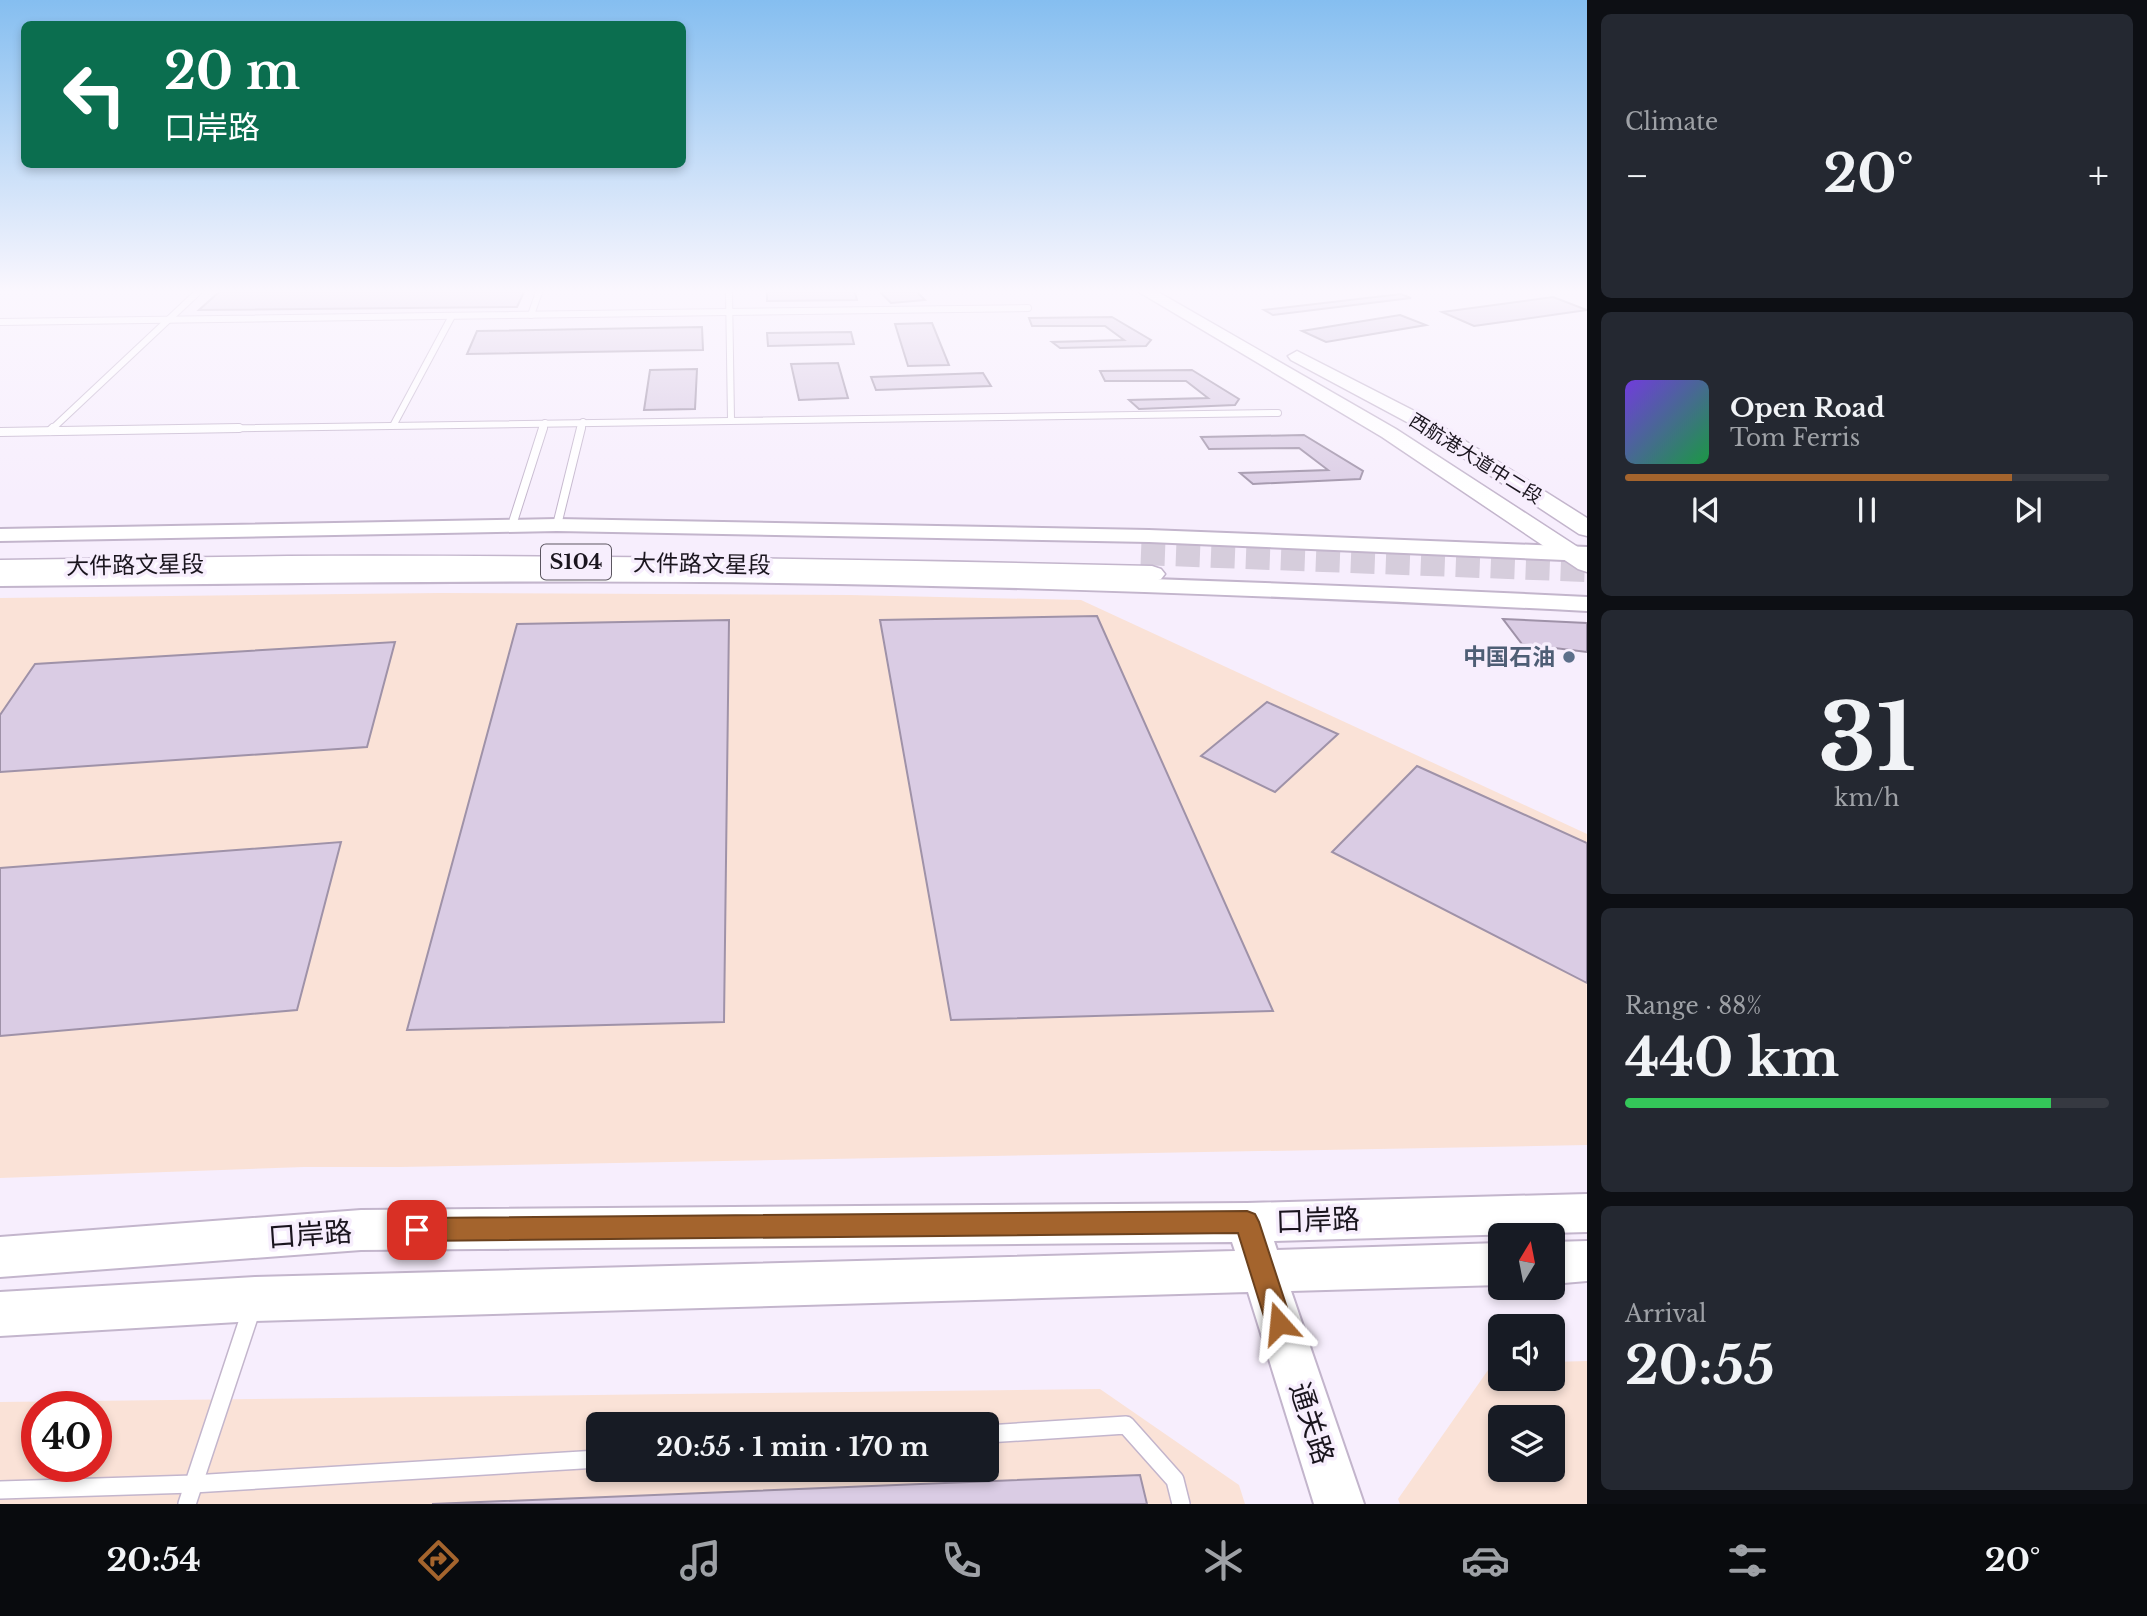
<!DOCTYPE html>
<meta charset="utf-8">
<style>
body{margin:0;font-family:"Libre Baskerville","Noto Sans SC",serif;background:#242831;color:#f1f3f6;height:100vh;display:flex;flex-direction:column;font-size:26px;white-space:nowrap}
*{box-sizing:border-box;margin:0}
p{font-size:23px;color:#9ea1a6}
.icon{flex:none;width:38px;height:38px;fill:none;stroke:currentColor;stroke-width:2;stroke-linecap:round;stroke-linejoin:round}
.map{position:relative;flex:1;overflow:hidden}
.sheet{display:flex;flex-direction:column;gap:14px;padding:14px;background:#0d0f14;width:560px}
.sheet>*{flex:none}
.guide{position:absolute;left:21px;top:21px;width:665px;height:147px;border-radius:10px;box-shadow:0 4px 10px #0003;background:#0b6e4f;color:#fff;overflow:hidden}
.needle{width:46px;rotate:10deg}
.buttons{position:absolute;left:1488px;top:1223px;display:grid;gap:14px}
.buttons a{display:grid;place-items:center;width:77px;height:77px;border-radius:10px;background:#171b24;box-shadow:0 4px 10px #0003;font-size:35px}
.speed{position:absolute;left:21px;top:1391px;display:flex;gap:14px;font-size:35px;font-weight:700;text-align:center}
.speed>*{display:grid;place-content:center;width:91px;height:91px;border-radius:50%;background:#171b24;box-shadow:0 4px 10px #0003;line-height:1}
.speed .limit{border:10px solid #d22;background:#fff;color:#111}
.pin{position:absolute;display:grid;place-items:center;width:60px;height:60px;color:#fff;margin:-30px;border-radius:14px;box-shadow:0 4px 10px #0006}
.me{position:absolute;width:77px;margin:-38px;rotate:342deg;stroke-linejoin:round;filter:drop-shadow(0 0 5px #0008)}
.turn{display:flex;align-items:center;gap:24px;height:147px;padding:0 28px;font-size:32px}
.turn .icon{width:91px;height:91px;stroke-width:2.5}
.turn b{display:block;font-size:49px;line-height:60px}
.big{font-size:52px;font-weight:700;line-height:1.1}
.sheet .widget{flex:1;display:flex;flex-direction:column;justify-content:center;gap:10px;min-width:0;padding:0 24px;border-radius:10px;background:#242831}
.sheet .dial{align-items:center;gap:0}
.dial b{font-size:91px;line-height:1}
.song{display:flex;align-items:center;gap:21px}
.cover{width:84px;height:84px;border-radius:10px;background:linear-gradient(135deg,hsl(260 70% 55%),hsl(140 70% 35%))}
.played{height:7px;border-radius:4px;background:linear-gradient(90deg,#a4642d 80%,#363941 80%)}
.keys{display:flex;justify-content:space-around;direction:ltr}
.heat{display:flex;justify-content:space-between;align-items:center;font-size:38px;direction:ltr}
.charge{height:10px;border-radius:5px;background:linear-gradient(90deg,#34c759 88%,#363941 0)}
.trip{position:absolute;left:586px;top:1412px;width:413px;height:70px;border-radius:10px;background:#171b24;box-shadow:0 4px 10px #0003;font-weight:700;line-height:70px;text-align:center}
.tab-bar{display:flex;height:112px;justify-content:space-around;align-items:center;background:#090b0e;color:#9ea1a6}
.tab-bar .icon{width:49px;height:49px}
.tab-bar .current{color:#a4642d}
.tab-bar b{font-size:32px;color:#f1f3f6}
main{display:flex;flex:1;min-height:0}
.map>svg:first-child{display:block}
.industrial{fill:#fae2d7;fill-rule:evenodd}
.building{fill:#dacce4;stroke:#9f92a8;stroke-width:2}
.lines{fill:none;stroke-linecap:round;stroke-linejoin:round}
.primary-tunnel{stroke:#d6cddc;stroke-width:24;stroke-dasharray:24 11;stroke-linecap:butt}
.lane-far2-casing{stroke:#c3b5cc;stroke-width:8}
.lane-far1-casing{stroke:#c3b5cc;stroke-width:10}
.lane-casing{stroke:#c3b5cc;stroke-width:20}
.secondary-casing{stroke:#c3b5cc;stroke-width:4}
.primary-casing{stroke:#c3b5cc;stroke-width:3}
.lane-far2{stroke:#fff;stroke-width:6}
.lane-far1{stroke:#fff;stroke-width:8}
.lane{stroke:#fff;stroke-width:17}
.secondary{fill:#fff;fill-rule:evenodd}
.primary{fill:#fff;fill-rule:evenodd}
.route{fill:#a4642d;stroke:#6b411d;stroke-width:2}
.service-dot{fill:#5c6f8a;stroke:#f7eefd;stroke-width:2.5}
.labels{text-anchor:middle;stroke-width:7;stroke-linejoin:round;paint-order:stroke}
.far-street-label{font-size:19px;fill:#1a151e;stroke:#f7eefd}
.shield{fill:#f7eefd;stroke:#5c5661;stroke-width:2}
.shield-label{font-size:21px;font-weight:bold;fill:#1a151e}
.street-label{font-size:23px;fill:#1a151e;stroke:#f7eefd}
.service-label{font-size:23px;font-weight:bold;fill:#4e5e75;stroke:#f7eefd;text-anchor:end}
.near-street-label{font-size:28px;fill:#1a151e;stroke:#f7eefd}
</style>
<main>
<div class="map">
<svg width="1587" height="1504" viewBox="0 0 1587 1504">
<rect width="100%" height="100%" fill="#f7eefd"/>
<g class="industrial">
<polygon points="440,593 850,595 1081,600 1587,834 1587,1145 400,1167 304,1167 0,1178 0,598"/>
<path d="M1587,1361V1504H1400L1398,1499L1493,1363H1500V1379H1552V1362ZM1500,1418H1552V1470H1500Z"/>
<path d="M1100,1389L1239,1485L1245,1504H0V1402ZM37,1407H96V1466H37ZM598,1424H987V1470H598Z"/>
</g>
<g class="building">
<polygon points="219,292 524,292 517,307 199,310"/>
<polygon points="767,292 855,292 857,300 767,301"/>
<polygon points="880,292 917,292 925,300 891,303"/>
<polygon points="1401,294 1411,298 1273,315 1264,310"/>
<polygon points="1553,297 1587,310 1474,326 1442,312"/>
<polygon points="1400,315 1426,325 1326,342 1302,331"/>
<polygon points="1112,317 1151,340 1146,346 1060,348 1052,342 1124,340 1105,326 1032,326 1029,318"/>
<polygon points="932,323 949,365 908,366 895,324"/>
<polygon points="702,327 703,350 467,354 477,331"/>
<polygon points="851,332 854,344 768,346 767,333"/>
<polygon points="838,363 848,398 799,400 791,364"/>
<polygon points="697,369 695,409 644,410 650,370"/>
<polygon points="1192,370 1239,399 1235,405 1139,409 1129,400 1208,398 1186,381 1105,381 1100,371"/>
<polygon points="983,373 991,386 876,390 871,377"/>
<polygon points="1304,435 1363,471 1360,479 1253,484 1240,473 1328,470 1299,448 1209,449 1201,437"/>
<polygon points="1097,616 1273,1011 951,1020 880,620"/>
<polygon points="1503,619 1587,623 1587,652 1522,644"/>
<polygon points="729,620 724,1022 407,1030 517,624"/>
<polygon points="395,642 367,747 0,772 0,715 35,664"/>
<polygon points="1267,702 1338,734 1275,792 1201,756"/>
<polygon points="1417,766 1587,843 1587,983 1332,852"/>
<polygon points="341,842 297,1010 0,1036 0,868"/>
<polygon points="1140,1475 1147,1504 432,1504"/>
</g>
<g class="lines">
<polyline class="primary-tunnel" points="1141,553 1587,570"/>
<defs>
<g id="lane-far2">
<polyline points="729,292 731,420"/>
<polyline points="531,315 539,292"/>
<polyline points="0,322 1028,308"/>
<polyline points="394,424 452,316"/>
<polyline points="51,430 198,292"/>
<polyline points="121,430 1278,413"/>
<polyline points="543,430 545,423"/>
<polyline points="581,430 583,422"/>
</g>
<g id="lane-far1">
<polyline points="50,431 53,428"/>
<polyline points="0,432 239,428"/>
<polyline points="512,525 543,428"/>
<polyline points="557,525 581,428"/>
</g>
<g id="lane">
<polyline points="987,1434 1126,1425 1175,1480 1181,1504"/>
<polyline points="0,1490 193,1484 598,1459"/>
<polyline points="187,1504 252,1308"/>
</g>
<g id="secondary">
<polygon points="557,519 1149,530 1587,547 1587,561 1149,542 557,531 0,541 0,529"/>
<path d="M574,568C912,570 1249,580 1587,597V611C1292,596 997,585 702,582C468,580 234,584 0,586V572Z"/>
<polygon points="1587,1194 1587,1232 1274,1241 1277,1250 1500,1243 1500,1285 1291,1291 1364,1504 1314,1504 1248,1292 255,1321 0,1336 0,1292 255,1277 1235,1251 1232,1242 361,1250 0,1277 0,1237 361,1210 1247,1203"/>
<polygon points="1587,1241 1587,1281 1552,1284 1552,1242"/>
</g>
<g id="primary">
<polygon points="1139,292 1158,292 1396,429 1587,553 1587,572 1578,569 1382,437"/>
<polygon points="1297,351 1432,420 1587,518 1587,536 1579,534 1418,428 1291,360 1288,356"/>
<path d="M288,556C576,555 864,559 1152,566L1161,569L1165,574L1161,579L1152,582C768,572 384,568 0,576V560Z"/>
</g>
</defs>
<use href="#lane-far2" class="lane-far2-casing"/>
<use href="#lane-far1" class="lane-far1-casing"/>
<use href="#lane" class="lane-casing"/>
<use href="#secondary" class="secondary-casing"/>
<use href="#primary" class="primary-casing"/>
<use href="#lane-far2" class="lane-far2"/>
<use href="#lane-far1" class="lane-far1"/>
<use href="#lane" class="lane"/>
<use href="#secondary" class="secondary"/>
<use href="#primary" class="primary"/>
</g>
<linearGradient id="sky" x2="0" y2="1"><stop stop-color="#85bef0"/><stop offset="0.58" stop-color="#fbf7fe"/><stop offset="1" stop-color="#fbf7fe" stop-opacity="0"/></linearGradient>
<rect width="1587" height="502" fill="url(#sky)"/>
<polygon class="route" points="1247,1211 1255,1214 1259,1222 1292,1323 1288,1332 1279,1336 1270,1332 1266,1323 1238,1233 417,1241 408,1237 405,1230 408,1222 417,1218"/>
<circle class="service-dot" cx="1569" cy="657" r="7"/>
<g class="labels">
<g class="far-street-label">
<text transform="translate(1476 458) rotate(32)" y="7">西航港大道中二段</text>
</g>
<rect class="shield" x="541" y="544.5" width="70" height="35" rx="5"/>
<g class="shield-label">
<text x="576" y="569">S104</text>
</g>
<g class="street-label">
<text transform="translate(702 564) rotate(1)" y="8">大件路文星段</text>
<text transform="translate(135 565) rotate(-1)" y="8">大件路文星段</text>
</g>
<g class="service-label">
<text x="1555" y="665">中国石油</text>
</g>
<g class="near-street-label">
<text transform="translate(1318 1220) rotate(-2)" y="10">口岸路</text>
<text transform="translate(310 1234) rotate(-4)" y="10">口岸路</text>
<text transform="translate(1312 1423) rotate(72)" y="10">通关路</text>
</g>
</g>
</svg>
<div class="buttons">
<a><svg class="needle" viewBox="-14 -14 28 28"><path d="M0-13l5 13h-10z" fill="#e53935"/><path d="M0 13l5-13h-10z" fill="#9ea1a6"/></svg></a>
<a><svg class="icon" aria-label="sound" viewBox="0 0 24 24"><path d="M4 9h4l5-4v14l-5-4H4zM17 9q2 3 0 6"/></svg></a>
<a><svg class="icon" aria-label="layers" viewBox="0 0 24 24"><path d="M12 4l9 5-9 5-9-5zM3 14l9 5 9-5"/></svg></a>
</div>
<div class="speed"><div class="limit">40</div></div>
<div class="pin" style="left:417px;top:1230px;background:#d93025"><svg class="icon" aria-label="arrive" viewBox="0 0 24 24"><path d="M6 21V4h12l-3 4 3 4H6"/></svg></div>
<svg class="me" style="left:1279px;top:1323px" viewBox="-20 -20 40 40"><path d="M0-17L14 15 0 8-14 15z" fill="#a4642d" stroke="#fff" stroke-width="4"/></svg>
<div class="trip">20:55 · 1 min · 170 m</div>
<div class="guide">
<div class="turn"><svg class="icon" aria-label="left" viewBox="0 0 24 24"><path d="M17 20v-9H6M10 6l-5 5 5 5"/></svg><div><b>20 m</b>口岸路</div></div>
</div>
</div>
<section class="sheet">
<div class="widget"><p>Climate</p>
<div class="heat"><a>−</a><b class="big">20°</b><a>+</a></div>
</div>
<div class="widget">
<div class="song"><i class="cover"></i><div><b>Open Road</b><p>Tom Ferris</p></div></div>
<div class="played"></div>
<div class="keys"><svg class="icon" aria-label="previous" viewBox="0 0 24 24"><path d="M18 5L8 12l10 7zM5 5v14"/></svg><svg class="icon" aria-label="pause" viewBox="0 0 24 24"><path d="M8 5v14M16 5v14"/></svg><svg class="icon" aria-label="next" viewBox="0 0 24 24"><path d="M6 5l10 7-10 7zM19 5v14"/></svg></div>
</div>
<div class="widget dial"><b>31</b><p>km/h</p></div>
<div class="widget"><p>Range · 88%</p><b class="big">440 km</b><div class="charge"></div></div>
<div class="widget"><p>Arrival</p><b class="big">20:55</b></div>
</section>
</main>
<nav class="tab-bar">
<b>20:54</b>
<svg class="icon current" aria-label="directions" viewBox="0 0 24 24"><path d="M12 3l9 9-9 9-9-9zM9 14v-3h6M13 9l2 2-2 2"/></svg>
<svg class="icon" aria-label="music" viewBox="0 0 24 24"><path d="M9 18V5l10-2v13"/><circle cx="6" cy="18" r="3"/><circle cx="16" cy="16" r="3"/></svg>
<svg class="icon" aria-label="phone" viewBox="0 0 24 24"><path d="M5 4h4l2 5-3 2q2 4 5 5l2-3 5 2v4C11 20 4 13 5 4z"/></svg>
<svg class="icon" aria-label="climate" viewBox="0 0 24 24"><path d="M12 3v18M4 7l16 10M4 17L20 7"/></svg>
<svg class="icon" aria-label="car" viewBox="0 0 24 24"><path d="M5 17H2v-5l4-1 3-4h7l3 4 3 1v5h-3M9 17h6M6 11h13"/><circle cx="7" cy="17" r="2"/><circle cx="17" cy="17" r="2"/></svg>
<svg class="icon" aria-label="filters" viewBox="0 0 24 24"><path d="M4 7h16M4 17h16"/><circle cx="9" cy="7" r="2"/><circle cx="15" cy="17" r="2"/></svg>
<b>20°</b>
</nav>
